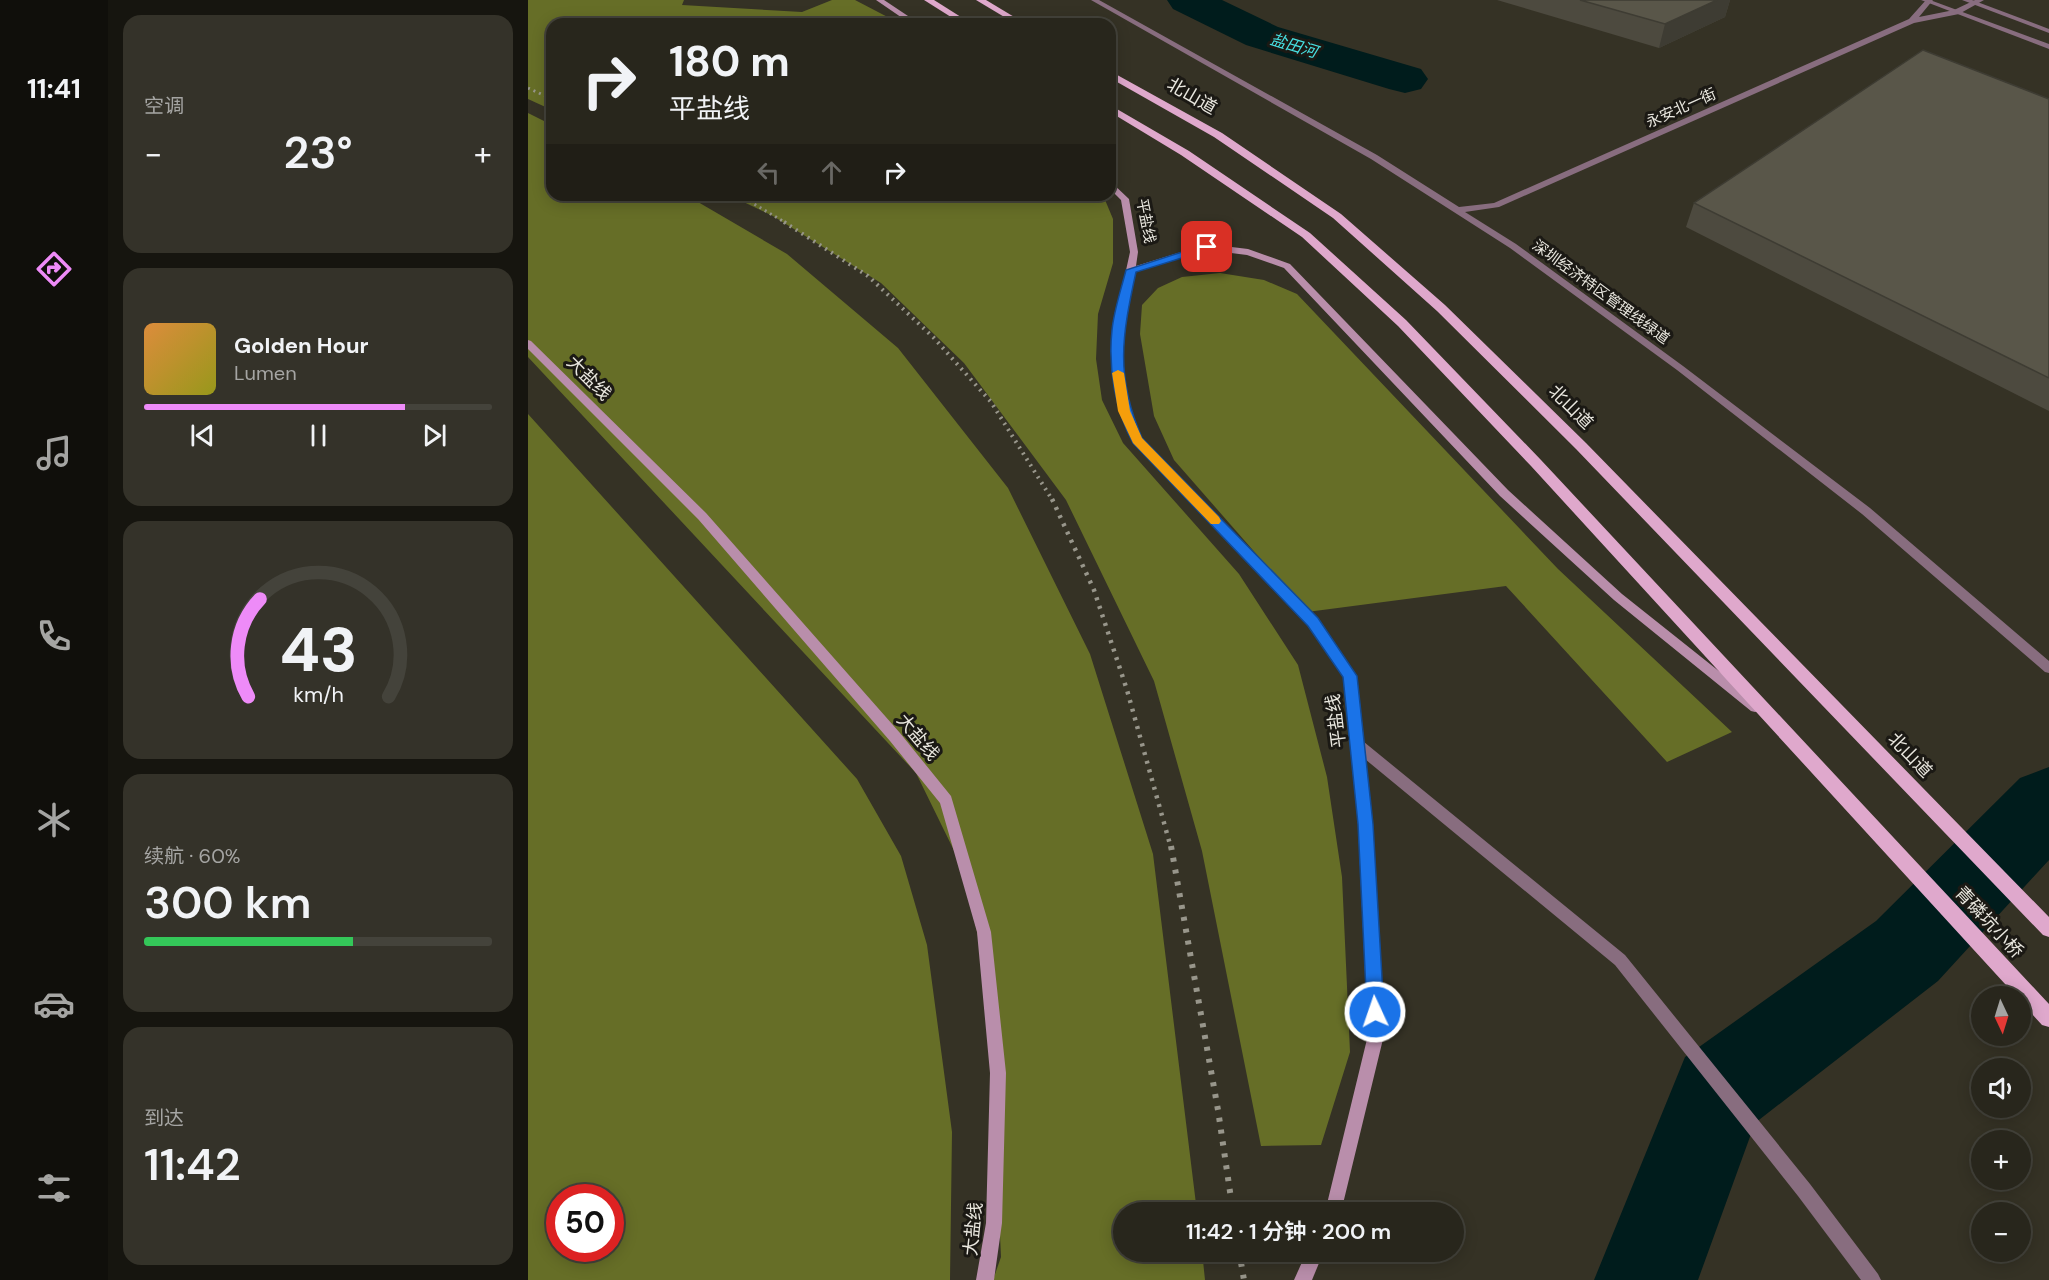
<!DOCTYPE html>
<html lang="zh">
<meta charset="utf-8">
<style>
body{margin:0;font-family:"DM Sans","Noto Sans SC",sans-serif;background:#343229;color:#f1f3f6;height:100vh;display:flex;flex-direction:column;font-size:22px;white-space:nowrap}
*{box-sizing:border-box;margin:0}
p{font-size:20px;color:#a5a5a3}
.icon{flex:none;width:33px;height:33px;fill:none;stroke:currentColor;stroke-width:2;stroke-linecap:round;stroke-linejoin:round}
.map{position:relative;flex:1;overflow:hidden}
.sheet{display:flex;flex-direction:column;gap:15px;padding:15px;background:#16150f;width:420px}
.sheet>*{flex:none}
.top-card{position:absolute;left:18px;top:18px;width:570px;height:183px;border-radius:18px;box-shadow:0 3px 15px #0003,0 0 0 2px #44433b;background:#28261c;color:#f1f3f6;overflow:hidden}
.needle{width:39px;rotate:176deg}
.fabs{position:absolute;left:1443px;top:986px;display:grid;gap:12px}
.fabs a{display:grid;place-items:center;width:60px;height:60px;border-radius:50%;background:#28261c;box-shadow:0 3px 15px #0003,0 0 0 2px #44433b;font-size:30px}
.speed{position:absolute;left:18px;top:1184px;display:flex;gap:12px;font-size:30px;font-weight:700;text-align:center}
.speed>*{display:grid;place-content:center;width:78px;height:78px;border-radius:50%;background:#28261c;box-shadow:0 3px 15px #0003,0 0 0 2px #44433b;line-height:1}
.speed .limit{border:9px solid #d22;background:#fff;color:#111}
.pin{position:absolute;display:grid;place-items:center;width:51px;height:51px;color:#fff;margin:-26px;border-radius:12px;box-shadow:0 3px 9px #0006}
.me{position:absolute;width:66px;margin:-33px;rotate:357deg;stroke-linejoin:round;filter:drop-shadow(0 0 4px #0008)}
.turn{display:flex;align-items:center;gap:21px;height:126px;padding:0 24px;font-size:27px}
.turn .icon{width:78px;height:78px;stroke-width:2.5}
.turn b{display:block;font-size:42px;line-height:51px}
.lanes{display:flex;align-items:center;height:57px;padding:0 24px;background:#0003;justify-content:center;gap:30px;direction:ltr}
.lanes .off{opacity:.35}
.big{font-size:45px;font-weight:600;line-height:1.1}
.sheet .tile{flex:1;display:flex;flex-direction:column;justify-content:center;gap:9px;min-width:0;padding:0 21px;border-radius:18px;background:#343229}
.sheet .dial{align-items:center;gap:0}
.dial svg{height:156px;overflow:visible;fill:none;stroke:#44433b;stroke-width:7;stroke-linecap:round;text-anchor:middle}
.dial text{fill:#f1f3f6;stroke:none}
.song{display:flex;align-items:center;gap:18px}
.cover{width:72px;height:72px;border-radius:9px;background:linear-gradient(135deg,hsl(30 70% 55%),hsl(60 70% 35%))}
.played{height:6px;border-radius:3px;background:linear-gradient(90deg,#ee8bf8 75%,#44433b 75%)}
.keys{display:flex;justify-content:space-around;direction:ltr}
.heat{display:flex;justify-content:space-between;align-items:center;font-size:33px;direction:ltr}
.charge{height:9px;border-radius:4px;background:linear-gradient(90deg,#34c759 60%,#44433b 0)}
.trip{position:absolute;left:585px;top:1202px;width:351px;height:60px;border-radius:30px;background:#28261c;box-shadow:0 3px 15px #0003,0 0 0 2px #44433b;font-weight:600;line-height:60px;text-align:center}
main{display:flex;flex:1;min-height:0}
.tab-bar{display:flex;flex-direction:column;width:108px;justify-content:space-around;align-items:center;background:#100f0b;color:#a5a5a3}
.tab-bar .icon{width:42px;height:42px}
.tab-bar .active{color:#ee8bf8}
.tab-bar b{font-size:27px;color:#f1f3f6}
.map>svg:first-child{display:block}
.forest{fill:#666e27;fill-rule:evenodd}
.lines{fill:none;stroke-linecap:round;stroke-linejoin:round}
.river{fill:#001c1c;fill-rule:evenodd}
.minor{fill:#886d7f;fill-rule:evenodd}
.tertiary{fill:#886d7f;fill-rule:evenodd}
.secondary{fill:#b98eab;fill-rule:evenodd}
.primary{fill:#dfa8cc;fill-rule:evenodd}
.rail-far3{stroke:#98968b;stroke-width:3;stroke-dasharray:2 4;stroke-linecap:butt}
.rail-far2{stroke:#98968b;stroke-width:4;stroke-dasharray:2 5;stroke-linecap:butt}
.rail-far1{stroke:#98968b;stroke-width:4.5;stroke-dasharray:3 6;stroke-linecap:butt}
.rail{stroke:#98968b;stroke-width:6;stroke-dasharray:4 8;stroke-linecap:butt}
.wall{fill:#4d4a3f}
.shaded-wall{fill:#3e3c33}
.building{fill:#595649;stroke:#3e3c33;stroke-width:1.5}
.route{fill:#1a73e8;stroke:#114b97;stroke-width:1.5}
.slow{fill:#f59e0b}
.labels{text-anchor:middle;stroke-width:6;stroke-linejoin:round;paint-order:stroke}
.far-street-label{font-size:15px;fill:#e9e7df;stroke:#1b1914}
.far-water-label{font-size:16px;font-style:italic;fill:#47e1e3;stroke:#1b1914}
.street-label{font-size:18px;fill:#e9e7df;stroke:#1b1914}
</style>
<main>
<nav class="tab-bar">
<b>11:41</b>
<svg class="icon active" aria-label="directions" viewBox="0 0 24 24"><path d="M12 3l9 9-9 9-9-9zM9 14v-3h6M13 9l2 2-2 2"/></svg>
<svg class="icon" aria-label="music" viewBox="0 0 24 24"><path d="M9 18V5l10-2v13"/><circle cx="6" cy="18" r="3"/><circle cx="16" cy="16" r="3"/></svg>
<svg class="icon" aria-label="phone" viewBox="0 0 24 24"><path d="M5 4h4l2 5-3 2q2 4 5 5l2-3 5 2v4C11 20 4 13 5 4z"/></svg>
<svg class="icon" aria-label="climate" viewBox="0 0 24 24"><path d="M12 3v18M4 7l16 10M4 17L20 7"/></svg>
<svg class="icon" aria-label="car" viewBox="0 0 24 24"><path d="M5 17H2v-5l4-1 3-4h7l3 4 3 1v5h-3M9 17h6M6 11h13"/><circle cx="7" cy="17" r="2"/><circle cx="17" cy="17" r="2"/></svg>
<svg class="icon" aria-label="filters" viewBox="0 0 24 24"><path d="M4 7h16M4 17h16"/><circle cx="9" cy="7" r="2"/><circle cx="15" cy="17" r="2"/></svg>
</nav>
<section class="sheet">
<div class="tile"><p>空调</p>
<div class="heat"><a>−</a><b class="big">23°</b><a>+</a></div>
</div>
<div class="tile">
<div class="song"><i class="cover"></i><div><b>Golden Hour</b><p>Lumen</p></div></div>
<div class="played"></div>
<div class="keys"><svg class="icon" aria-label="previous" viewBox="0 0 24 24"><path d="M18 5L8 12l10 7zM5 5v14"/></svg><svg class="icon" aria-label="pause" viewBox="0 0 24 24"><path d="M8 5v14M16 5v14"/></svg><svg class="icon" aria-label="next" viewBox="0 0 24 24"><path d="M6 5l10 7-10 7zM19 5v14"/></svg></div>
</div>
<div class="tile dial"><svg viewBox="0 0 100 80">
<path d="M14 69A42 42 0 1 1 86 69"/>
<path d="M14 69A42 42 0 0 1 20 19" stroke="#ee8bf8"/>
<text x="50" y="56" font-size="32" font-weight="700">43</text>
<text x="50" y="72" font-size="11">km/h</text>
</svg></div>
<div class="tile"><p>续航 · 60%</p><b class="big">300 km</b><div class="charge"></div></div>
<div class="tile"><p>到达</p><b class="big">11:42</b></div>
</section>
<div class="map">
<svg width="1521" height="1280" viewBox="0 0 1521 1280">
<rect width="100%" height="100%" fill="#353225"/>
<g class="forest">
<polygon points="0,0 156,0 154,5 274,12 304,0 327,0 373,24 24,24 24,110 0,99"/>
<polygon points="0,113 24,125 24,195 158,195 259,254 370,348 480,488 562,654 625,854 669,1212 596,1212 596,1251 674,1251 677,1280 465,1280 473,1257 461,994 438,875 388,773 0,357"/>
<polygon points="201,195 575,195 585,219 585,263 570,314 568,359 574,400 595,443 711,574 770,665 799,777 814,877 822,1052 793,1145 733,1146 674,851 626,681 538,500 436,363 353,283 245,216"/>
<polygon points="692,273 736,280 769,294 1030,569 1204,732 1139,762 978,586 779,612 646,460 626,416 612,334 614,305 630,288 654,277"/>
<path d="M0,414L329,779L373,856L399,945L424,1132L422,1280H0ZM32,1197H82V1248H32Z"/>
</g>
<g class="lines">
<g class="river">
<polygon points="639,0 694,0 750,27 893,69 900,79 893,89 877,93 861,89 718,45 645,9"/>
<polygon points="1521,767 1521,860 1410,981 1227,1123 1170,1280 1066,1280 1157,1057 1348,921 1492,778"/>
</g>
<g class="minor">
<polygon points="563,0 571,0 849,155 931,207 966,203 1381,19 1398,0 1405,0 1391,17 1426,10 1447,0 1456,0 1431,14 1386,23 971,207 937,212 988,244 1155,366 1342,508 1521,661 1521,673 1517,672 1334,514 1149,370 982,248 843,159"/>
<polygon points="831,741 836,742 1097,955 1282,1184 1350,1274 1353,1280 1333,1280 1270,1196 1087,965 826,750 825,746 826,742"/>
</g>
<g class="tertiary">
<polygon points="1393,0 1402,0 1521,44 1521,49"/>
<polygon points="1434,0 1444,0 1521,29 1521,33"/>
</g>
<g class="secondary">
<polygon points="348,0 356,0 392,24 383,24"/>
<polygon points="582,181 601,199 610,252 608,266 679,244 720,249 762,264 980,490 1094,594 1231,703 1233,707 1231,711 1227,712 1223,711 1086,600 972,496 756,268 719,255 679,250 606,272 595,330 595,372 601,410 613,438 789,619 828,676 844,824 856,1035 813,1212 797,1212 840,1035 830,824 816,677 781,625 604,440 591,410 585,372 585,330 602,252 593,200 582,189"/>
<polygon points="0,340 3,341 178,513 372,733 423,796 463,932 478,1073 474,1223 466,1280 448,1280 458,1223 462,1073 449,932 412,803 362,741 170,519 0,349"/>
<polygon points="779,1251 796,1251 784,1280 766,1280"/>
</g>
<g class="primary">
<polygon points="396,0 406,0 444,24 434,24"/>
<polygon points="448,0 458,0 498,24 488,24"/>
<polygon points="582,71 694,133 813,214 917,305 1058,443 1521,917 1521,937 1515,935 1048,449 909,311 805,218 686,137 582,78"/>
<polygon points="582,105 661,151 782,233 878,320 1013,460 1521,1004 1521,1027 1514,1025 1492,1001 1492,996 1488,996 1003,466 870,326 774,237 653,155 582,112"/>
</g>
<g class="rail-far3">
<polyline points="0,88 24,99"/>
<polyline points="211,195 258,223"/>
</g>
<polyline class="rail-far2" points="256,222 340,276 406,338 463,402 525,501"/>
<polyline class="rail-far1" points="524,499 566,590 599,690 643,848"/>
<g class="rail">
<polyline points="643,846 690,1110 705,1212"/>
<polyline points="711,1251 716,1280"/>
</g>
</g>
<g class="wall">
<polygon points="969,0 1202,0 1197,17 1131,48"/>
<polygon points="1521,99 1521,411 1158,227 1166,203"/>
</g>
<polygon class="shaded-wall" points="1189,0 1202,0 1197,17 1131,48 1137,24"/>
<g class="building">
<polygon points="1052,0 1189,0 1137,24"/>
<polygon points="1395,50 1521,99 1521,378 1166,203"/>
</g>
<path class="route" d="M679,244L684,247L683,249L608,272C594,336 587,376 614,438L790,618L829,676L845,824L856,1012L853,1018L847,1020L841,1018L839,1012L830,824L815,677L780,626L605,443C587,410 580,368 584,330C586,310 593,290 598,270Z"/>
<polygon class="slow" points="590,370 596,373 602,411 614,438 691,517 693,521 691,524 683,524 605,443 590,411 584,373"/>
<g class="labels">
<g class="far-street-label">
<text transform="translate(1153 108) rotate(-24)" y="5">永安北一街</text>
<text transform="translate(618 221) rotate(79)" y="5">平盐线</text>
<text transform="translate(1073 292) rotate(36)" y="5">深圳经济特区管理线绿道</text>
</g>
<g class="far-water-label">
<text transform="translate(766 45) rotate(17)" y="6">盐田河</text>
</g>
<g class="street-label">
<text transform="translate(664 96) rotate(30)" y="6">北山道</text>
<text transform="translate(61 378) rotate(45)" y="6">大盐线</text>
<text transform="translate(1043 407) rotate(45)" y="6">北山道</text>
<text transform="translate(808 721) rotate(-97)" y="6">平盐线</text>
<text transform="translate(390 737) rotate(50)" y="6">大盐线</text>
<text transform="translate(1382 755) rotate(46)" y="6">北山道</text>
<text transform="translate(1461 922) rotate(47)" y="6">青磷坑小桥</text>
<text transform="translate(445 1229) rotate(-84)" y="6">大盐线</text>
</g>
</g>
</svg>
<div class="fabs">
<a><svg class="needle" viewBox="-14 -14 28 28"><path d="M0-13l5 13h-10z" fill="#e53935"/><path d="M0 13l5-13h-10z" fill="#a5a5a3"/></svg></a>
<a><svg class="icon" aria-label="sound" viewBox="0 0 24 24"><path d="M4 9h4l5-4v14l-5-4H4zM17 9q2 3 0 6"/></svg></a>
<a>+</a>
<a>−</a>
</div>
<div class="speed"><div class="limit">50</div></div>
<div class="pin" style="left:679px;top:247px;background:#d93025"><svg class="icon" aria-label="arrive" viewBox="0 0 24 24"><path d="M6 21V4h12l-3 4 3 4H6"/></svg></div>
<svg class="me" style="left:847px;top:1012px" viewBox="-20 -20 40 40"><circle r="17" fill="#1a73e8" stroke="#fff" stroke-width="3"/><path d="M0-11L8 9 0 5-8 9z" fill="#fff"/></svg>
<div class="trip">11:42 · 1 分钟 · 200 m</div>
<div class="top-card">
<div class="turn"><svg class="icon" aria-label="right" viewBox="0 0 24 24"><path d="M7 20v-9h11M14 6l5 5-5 5"/></svg><div><b>180 m</b>平盐线</div></div>
<div class="lanes"><svg class="icon off" aria-label="left" viewBox="0 0 24 24"><path d="M17 20v-9H6M10 6l-5 5 5 5"/></svg><svg class="icon off" aria-label="ahead" viewBox="0 0 24 24"><path d="M12 20V5M6 11l6-6 6 6"/></svg><svg class="icon" aria-label="right" viewBox="0 0 24 24"><path d="M7 20v-9h11M14 6l5 5-5 5"/></svg></div>
</div>
</div>
</main>
